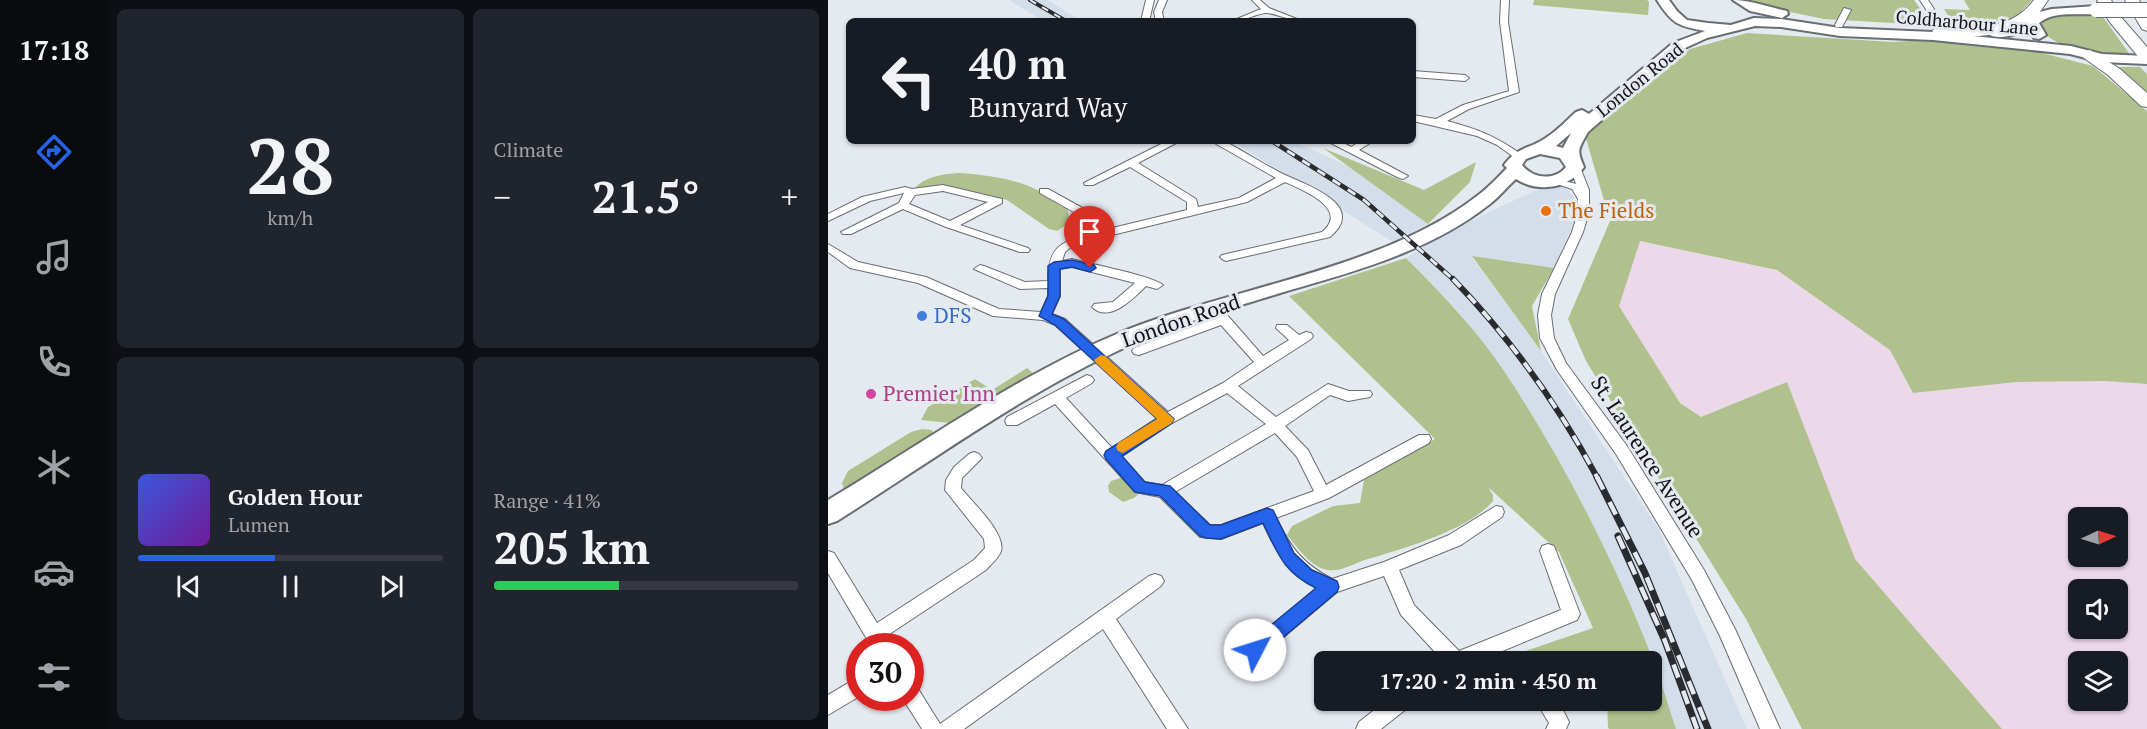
<!DOCTYPE html>
<meta charset="utf-8">
<style>
body{margin:0;font-family:"PT Serif",serif;background:#20242c;color:#f1f3f6;height:100vh;display:flex;flex-direction:column;font-size:22px;white-space:nowrap}
*{box-sizing:border-box;margin:0}
p{font-size:20px;color:#9ea1a6}
.icon{flex:none;width:33px;height:33px;fill:none;stroke:currentColor;stroke-width:2;stroke-linecap:round;stroke-linejoin:round}
.map{position:relative;flex:1;overflow:hidden}
.drawer{display:flex;flex-direction:column;gap:9px;padding:9px;background:#0d0f14;width:720px}
.drawer>*{flex:none}
.hud{position:absolute;left:18px;top:18px;width:570px;height:126px;border-radius:9px;box-shadow:0 2px 4px #0004;background:#171b24;color:#f1f3f6;overflow:hidden}
.needle{width:39px;rotate:86deg}
.buttons{position:absolute;left:1240px;top:507px;display:grid;gap:12px}
.buttons a{display:grid;place-items:center;width:60px;height:60px;border-radius:9px;background:#171b24;box-shadow:0 2px 4px #0004;font-size:30px}
.speed{position:absolute;left:18px;top:633px;display:flex;gap:12px;font-size:30px;font-weight:700;text-align:center}
.speed>*{display:grid;place-content:center;width:78px;height:78px;border-radius:50%;background:#171b24;box-shadow:0 2px 4px #0004;line-height:1}
.speed .limit{border:9px solid #d22;background:#fff;color:#111}
.pin{position:absolute;display:grid;place-items:center;width:51px;height:51px;color:#fff;margin:-62px -26px;border-radius:50% 50% 50% 0;rotate:-45deg;box-shadow:0 0 6px #0007}
.pin .icon{rotate:45deg}
.me{position:absolute;width:66px;margin:-33px;rotate:50deg;stroke-linejoin:round;filter:drop-shadow(0 0 4px #0008)}
.turn{display:flex;align-items:center;gap:21px;height:126px;padding:0 24px;font-size:27px}
.turn .icon{width:78px;height:78px;stroke-width:2.5}
.turn b{display:block;font-size:42px;line-height:51px}
.big{font-size:45px;font-weight:800;line-height:1.1}
.drawer .card{flex:1;display:flex;flex-direction:column;justify-content:center;gap:9px;min-width:0;padding:0 21px;border-radius:9px;background:#20242c}
.drawer .dial{align-items:center;gap:0}
.dial b{font-size:78px;line-height:1}
.song{display:flex;align-items:center;gap:18px}
.cover{width:72px;height:72px;border-radius:9px;background:linear-gradient(135deg,hsl(230 70% 55%),hsl(280 70% 35%))}
.played{height:6px;border-radius:3px;background:linear-gradient(90deg,#2563eb 45%,#363941 45%)}
.keys{display:flex;justify-content:space-around;direction:ltr}
.heat{display:flex;justify-content:space-between;align-items:center;font-size:33px;direction:ltr}
.charge{height:9px;border-radius:4px;background:linear-gradient(90deg,#34c759 41%,#363941 0)}
.drawer .tiles{flex:1;display:grid;gap:9px;grid-template-columns:repeat(2,1fr)}
.trip{position:absolute;left:486px;top:651px;width:348px;height:60px;border-radius:9px;background:#171b24;box-shadow:0 2px 4px #0004;font-weight:800;line-height:60px;text-align:center}
main{display:flex;flex:1;min-height:0}
.dock{display:flex;flex-direction:column;width:108px;justify-content:space-around;align-items:center;background:#090b0e;color:#9ea1a6}
.dock .icon{width:42px;height:42px}
.dock .on{color:#2563eb}
.dock b{font-size:27px;color:#f1f3f6}
.map>svg:first-child{display:block}
.built{fill:#d4deeb}
.industrial{fill:#ebd9ea;fill-rule:evenodd}
.green{fill:#b1c18d}
.lines{fill:none;stroke-linecap:round;stroke-linejoin:round}
.minor-casing{stroke:#696e73;stroke-width:2}
.primary-casing{stroke:#696e73;stroke-width:4}
.motorway-casing{stroke:#696e73;stroke-width:2}
.minor{fill:#fff;fill-rule:evenodd}
.primary{fill:#fff;fill-rule:evenodd}
.motorway{fill:#fff;fill-rule:evenodd}
.rail-far3-casing{stroke:#2a2b2e;stroke-width:4}
.rail-far2-casing{stroke:#2a2b2e;stroke-width:4.5}
.rail-far1-casing{stroke:#2a2b2e;stroke-width:6}
.rail-casing{stroke:#2a2b2e;stroke-width:7}
.rail-far3{stroke:#e5eaf1;stroke-width:2;stroke-dasharray:7;stroke-linecap:butt}
.rail-far2{stroke:#e5eaf1;stroke-width:3;stroke-dasharray:9;stroke-linecap:butt}
.rail-far1{stroke:#e5eaf1;stroke-width:4;stroke-dasharray:11;stroke-linecap:butt}
.rail{stroke:#e5eaf1;stroke-width:4.5;stroke-dasharray:14;stroke-linecap:butt}
.primary-bridge-casing{stroke:#696e73;stroke-width:16;stroke-linecap:butt}
.primary-bridge{stroke:#fff;stroke-width:14}
.route{fill:#2563eb;stroke:#184099;stroke-width:1.5}
.slow{fill:#f59e0b}
.food-dot{fill:#e8710a;stroke:#e5eaf1;stroke-width:2}
.shop-dot{fill:#3f7fe0;stroke:#e5eaf1;stroke-width:2}
.hotel-dot{fill:#d1479c;stroke:#e5eaf1;stroke-width:2}
.labels{text-anchor:middle;stroke-width:6;stroke-linejoin:round;paint-order:stroke}
.far-street-label{font-size:18px;fill:#121315;stroke:#e5eaf1}
.food-label{font-size:21px;fill:#c56008;stroke:#e5eaf1;text-anchor:start}
.shop-label{font-size:21px;fill:#366cbe;stroke:#e5eaf1;text-anchor:start}
.street-label{font-size:21px;fill:#121315;stroke:#e5eaf1}
.hotel-label{font-size:21px;fill:#b23c85;stroke:#e5eaf1;text-anchor:start}
</style>
<main>
<nav class="dock">
<b>17:18</b>
<svg class="icon on" aria-label="directions" viewBox="0 0 24 24"><path d="M12 3l9 9-9 9-9-9zM9 14v-3h6M13 9l2 2-2 2"/></svg>
<svg class="icon" aria-label="music" viewBox="0 0 24 24"><path d="M9 18V5l10-2v13"/><circle cx="6" cy="18" r="3"/><circle cx="16" cy="16" r="3"/></svg>
<svg class="icon" aria-label="phone" viewBox="0 0 24 24"><path d="M5 4h4l2 5-3 2q2 4 5 5l2-3 5 2v4C11 20 4 13 5 4z"/></svg>
<svg class="icon" aria-label="climate" viewBox="0 0 24 24"><path d="M12 3v18M4 7l16 10M4 17L20 7"/></svg>
<svg class="icon" aria-label="car" viewBox="0 0 24 24"><path d="M5 17H2v-5l4-1 3-4h7l3 4 3 1v5h-3M9 17h6M6 11h13"/><circle cx="7" cy="17" r="2"/><circle cx="17" cy="17" r="2"/></svg>
<svg class="icon" aria-label="filters" viewBox="0 0 24 24"><path d="M4 7h16M4 17h16"/><circle cx="9" cy="7" r="2"/><circle cx="15" cy="17" r="2"/></svg>
</nav>
<section class="drawer">
<div class="tiles">
<div class="card dial"><b>28</b><p>km/h</p></div>
<div class="card"><p>Climate</p>
<div class="heat"><a>−</a><b class="big">21.5°</b><a>+</a></div>
</div>
<div class="card">
<div class="song"><i class="cover"></i><div><b>Golden Hour</b><p>Lumen</p></div></div>
<div class="played"></div>
<div class="keys"><svg class="icon" aria-label="previous" viewBox="0 0 24 24"><path d="M18 5L8 12l10 7zM5 5v14"/></svg><svg class="icon" aria-label="pause" viewBox="0 0 24 24"><path d="M8 5v14M16 5v14"/></svg><svg class="icon" aria-label="next" viewBox="0 0 24 24"><path d="M6 5l10 7-10 7zM19 5v14"/></svg></div>
</div>
<div class="card"><p>Range · 41%</p><b class="big">205 km</b><div class="charge"></div></div>
</div>
</section>
<div class="map">
<svg width="1319" height="729" viewBox="0 0 1319 729">
<rect width="100%" height="100%" fill="#e5eaf1"/>
<g class="built">
<polygon points="181,0 220,0 253,21 215,21"/>
<polygon points="404,141 465,141 522,167 600,224 565,242"/>
<polygon points="725,186 736,186 745,195 749,206 748,217 726,268 644,257 713,351 830,528 919,729 848,729 821,648 781,557 728,458 676,371 628,309 578,258 615,234 708,190"/>
</g>
<path class="industrial" d="M811,241L949,270L1063,350L1085,393L1189,382L1277,381L1319,384V729H1018L791,306ZM1251,518H1290V556H1251ZM1251,590H1290V628H1251ZM1251,662H1290V700H1251Z"/>
<g class="green">
<polygon points="706,0 819,0 821,2 820,15 705,5"/>
<polygon points="919,0 1086,0 1099,18 1122,19 1116,9 1142,10 1136,0 1204,0 1188,17 1165,24 1134,27 996,19 928,5"/>
<path d="M1233,14H1273L1303,56C1279,55 1222,52 1212,25L1220,17Z"/>
<polygon points="919,33 1065,42 1095,40 1210,52 1265,66 1319,111 1319,384 1277,381 1189,382 1085,393 1062,350 949,270 812,241 791,306 852,403 873,417 959,382 1027,559 1174,729 974,729 918,619 758,361 740,319 782,221 757,135 862,49"/>
<polygon points="1289,67 1312,67 1319,74 1319,95"/>
<polygon points="495,148 596,190 648,162 642,182 600,224"/>
<path d="M131,173C174,176 205,182 240,209L241,223L229,231L221,229L179,200L166,196L115,186L87,188C98,176 116,174 131,173Z"/>
<polygon points="644,256 726,268 704,306 713,351"/>
<path d="M578,258C613,293 648,329 676,371C733,457 782,552 820,647C831,673 839,702 848,729H781L780,727L779,701L824,700V662L668,661L765,628L731,552L660,487L665,495V501C639,532 572,549 534,561C523,565 512,572 500,570C482,567 470,548 459,535L464,526L505,506L532,503L536,480L607,439L461,296Z"/>
<polygon points="199,368 206,374 122,423 93,420 100,407 147,379 164,390"/>
<polygon points="94,429 104,430 105,434 16,489 14,483 20,471 83,432"/>
<polygon points="295,477 314,491 306,498 295,502 281,492 280,486 283,481"/>
</g>
<g class="lines">
<defs>
<g id="minor">
<polygon points="318,0 326,0 321,21 313,21"/>
<polygon points="331,0 339,0 334,12 336,21 328,21 326,12"/>
<path d="M424,0H432L441,8L474,21C462,21 445,12 437,13C425,15 416,21 404,21L433,9Z"/>
<path d="M673,0H681L680,22L691,92L641,109L619,121C649,129 668,136 694,155V159L690,160L669,145L649,136L585,121V115L608,119L635,105L681,91L672,22Z"/>
<polygon points="1092,0 1100,0 1106,9 1105,11 1099,11"/>
<polygon points="1016,8 1023,10 1014,27 1008,27 1007,25"/>
<polygon points="585,71 637,75 641,78 637,81 585,77"/>
<path d="M339,141H352L310,163L368,199L370,207L411,198L448,178L383,141H396C415,151 434,163 453,173C475,184 541,204 502,237L398,261L394,259L392,257L394,255L494,232C522,209 475,190 457,182L419,202L276,237L244,246L237,252L234,261L244,259C262,264 325,276 335,285L329,289L318,286C306,298 281,324 264,307L266,304L285,302L307,283L244,267L232,269V296L224,314L237,319L340,412L395,383L426,362L393,325L311,355L306,354L304,351L306,348L395,315L400,316L435,356L461,340L448,328L449,325H459L471,335L478,332L483,333L485,336L483,339L410,386L448,417L500,384L521,391H542L544,394L542,397L520,401L502,395L457,426L480,450L498,485L591,435H601L603,439L601,443L501,498L448,518C463,548 474,563 504,579L556,562L621,535L668,506L674,507L676,512L674,517L633,545L571,570L586,605L631,651L733,610L712,551L714,546L720,544L726,546L728,551L752,614L749,620L648,662H616L573,615L556,576L509,592L433,656L427,658L421,656L418,650L421,644L489,588C460,573 448,552 435,523L393,539L372,537L332,497L307,492L227,404L189,425H179L177,421L179,417L259,375L264,377L266,380L264,383L238,398L284,448L329,418L227,325L215,320L165,316L90,283L22,268L0,252V244L30,262L98,277L171,309L213,312L220,296V288L192,289L146,269L152,265L156,266L197,282L220,281C220,244 235,242 266,232L260,220L212,193V189H220L269,216L276,230L359,210V202L302,167L265,185H257L256,183ZM399,393L438,424L334,485L316,482L293,457L344,423ZM447,433L469,457L486,491L393,525H382L347,492Z"/>
<polygon points="499,141 512,141 523,147 533,141 545,141 531,150 580,176 575,179 571,178"/>
<polygon points="747,164 752,167 761,190 761,212 755,232 727,294 723,315 726,338 738,363 799,446 876,570 907,629 952,729 932,729 892,636 864,580 788,454 729,370 712,338 710,315 714,294 744,232 750,212 750,199 744,189 720,181 725,178 748,184 742,167"/>
<path d="M115,185L174,199V203L132,225L200,248L202,250L200,252H192L118,227L75,209L23,234H15L13,232L71,203L76,193L42,201L0,221V214L34,197L77,187L84,189ZM115,191L160,202L122,221L81,204L87,195Z"/>
<path d="M146,452L151,454L154,458L134,478L133,488C144,502 178,533 173,551C171,558 162,565 158,570L57,637L62,646H43L0,573V551L6,553L49,623L146,560L157,548L156,539L117,490L118,480L126,467L141,454Z"/>
<polygon points="327,574 333,576 336,581 333,586 288,619 360,729 339,729 275,629 136,729 94,729 75,699 75,698 82,698 82,684 89,687 112,724 321,576"/>
<polygon points="32,676 32,696 0,715 0,695"/>
<polygon points="559,700 584,700 582,706 553,729 528,729 531,722"/>
<polygon points="707,700 730,700 741,722 738,729 718,729 721,723"/>
</g>
<g id="primary">
<path d="M829,0H841L849,11L859,20L880,23L903,25L926,18L953,19L1012,28L1105,32L1243,46L1274,54L1319,56V64L1274,62L1242,54L1105,40L1012,36L953,27L927,26L879,38L855,49L760,132C751,149 748,149 756,167C741,189 710,193 688,179C679,187 671,197 662,204C604,250 529,271 459,291C407,307 355,322 305,344C200,390 106,460 9,521L0,524V500C95,443 188,376 291,333C403,287 554,270 649,196C660,188 669,178 679,168L676,165C691,145 701,150 719,137C730,130 739,120 748,112L754,110L761,114L845,43L877,31C850,26 844,24 829,0ZM743,133L735,148L728,146ZM712,154L732,158L738,167C727,181 705,179 694,165L698,159Z"/>
<path d="M905,0C923,0 940,7 959,11L960,14L954,18L922,11Z"/>
<path d="M1268,6L1274,10L1273,13C1253,17 1228,9 1211,23L1218,35L1211,39L1206,38L1201,29C1189,34 1170,42 1159,33L1166,29L1183,27L1211,12L1224,9Z"/>
</g>
<g id="motorway">
<path d="M1206,0H1220C1214,9 1208,18 1199,24C1184,34 1116,44 1104,31C1120,14 1172,45 1206,0Z"/>
<polygon points="1269,0 1283,0 1292,16 1319,47 1319,62 1313,60 1281,21"/>
<polygon points="1297,0 1311,0 1319,13 1319,31 1314,29"/>
<polygon points="1262,50 1292,69 1319,93 1319,107 1313,106 1280,75 1256,58 1254,55 1256,52"/>
</g>
</defs>
<use href="#minor" class="minor-casing"/>
<use href="#primary" class="primary-casing"/>
<use href="#motorway" class="motorway-casing"/>
<use href="#minor" class="minor"/>
<use href="#primary" class="primary"/>
<use href="#motorway" class="motorway"/>
<defs>
<polyline id="rail-far3" points="202,0 238,21"/>
<polyline id="rail-far2" points="444,141 536,200 627,281"/>
<path id="rail-far1" d="M625,279C682,338 731,406 770,479"/>
<g id="rail">
<polyline points="769,477 817,573 880,729"/>
<polyline points="790,536 837,641 869,729"/>
</g>
</defs>
<use href="#rail-far3" class="rail-far3-casing"/>
<use href="#rail-far2" class="rail-far2-casing"/>
<use href="#rail-far1" class="rail-far1-casing"/>
<use href="#rail" class="rail-casing"/>
<use href="#rail-far3" class="rail-far3"/>
<use href="#rail-far2" class="rail-far2"/>
<use href="#rail-far1" class="rail-far1"/>
<use href="#rail" class="rail"/>
<defs>
<polyline id="primary-bridge" points="1268,10 1319,10"/>
</defs>
<use href="#primary-bridge" class="primary-bridge-casing"/>
<use href="#primary-bridge" class="primary-bridge"/>
</g>
<path class="route" d="M244,260L266,265L268,268L262,272L244,267L232,269V296L224,314L236,319L346,419L344,423L294,456L317,482L342,486L382,525H393L439,508L445,510L466,553L484,570L509,581L511,587L509,592L433,656L427,659L420,656L417,650L420,644L488,588C456,573 450,554 435,523L393,539L378,538L372,536L332,496L307,492L278,459L276,455L278,451L329,419L227,325L211,316L220,296V266L226,262Z"/>
<polygon class="slow" points="273,355 277,356 346,419 344,423 295,453 290,451 288,447 290,443 329,419 268,363 266,360"/>
<circle class="food-dot" cx="718" cy="211" r="6"/>
<circle class="shop-dot" cx="94" cy="316" r="6"/>
<circle class="hotel-dot" cx="43" cy="394" r="6"/>
<g class="labels">
<g class="far-street-label">
<text transform="translate(1139 23) rotate(5)" y="6">Coldharbour Lane</text>
<text transform="translate(812 80) rotate(-39)" y="6">London Road</text>
</g>
<g class="food-label">
<text x="730" y="218">The Fields</text>
</g>
<g class="shop-label">
<text x="106" y="323">DFS</text>
</g>
<g class="street-label">
<text transform="translate(353 321) rotate(-19)" y="7">London Road</text>
<text transform="translate(819 457) rotate(57)" y="7">St. Laurence Avenue</text>
</g>
<g class="hotel-label">
<text x="55" y="401">Premier Inn</text>
</g>
</g>
</svg>
<div class="buttons">
<a><svg class="needle" viewBox="-14 -14 28 28"><path d="M0-13l5 13h-10z" fill="#e53935"/><path d="M0 13l5-13h-10z" fill="#9ea1a6"/></svg></a>
<a><svg class="icon" aria-label="sound" viewBox="0 0 24 24"><path d="M4 9h4l5-4v14l-5-4H4zM17 9q2 3 0 6"/></svg></a>
<a><svg class="icon" aria-label="layers" viewBox="0 0 24 24"><path d="M12 4l9 5-9 5-9-5zM3 14l9 5 9-5"/></svg></a>
</div>
<div class="speed"><div class="limit">30</div></div>
<div class="pin" style="left:262px;top:268px;background:#d93025"><svg class="icon" aria-label="arrive" viewBox="0 0 24 24"><path d="M6 21V4h12l-3 4 3 4H6"/></svg></div>
<svg class="me" style="left:427px;top:650px" viewBox="-20 -20 40 40"><circle r="19" fill="#fff"/><path d="M0-13L10 11 0 6-10 11z" fill="#2563eb"/></svg>
<div class="trip">17:20 · 2 min · 450 m</div>
<div class="hud">
<div class="turn"><svg class="icon" aria-label="left" viewBox="0 0 24 24"><path d="M17 20v-9H6M10 6l-5 5 5 5"/></svg><div><b>40 m</b>Bunyard Way</div></div>
</div>
</div>
</main>
